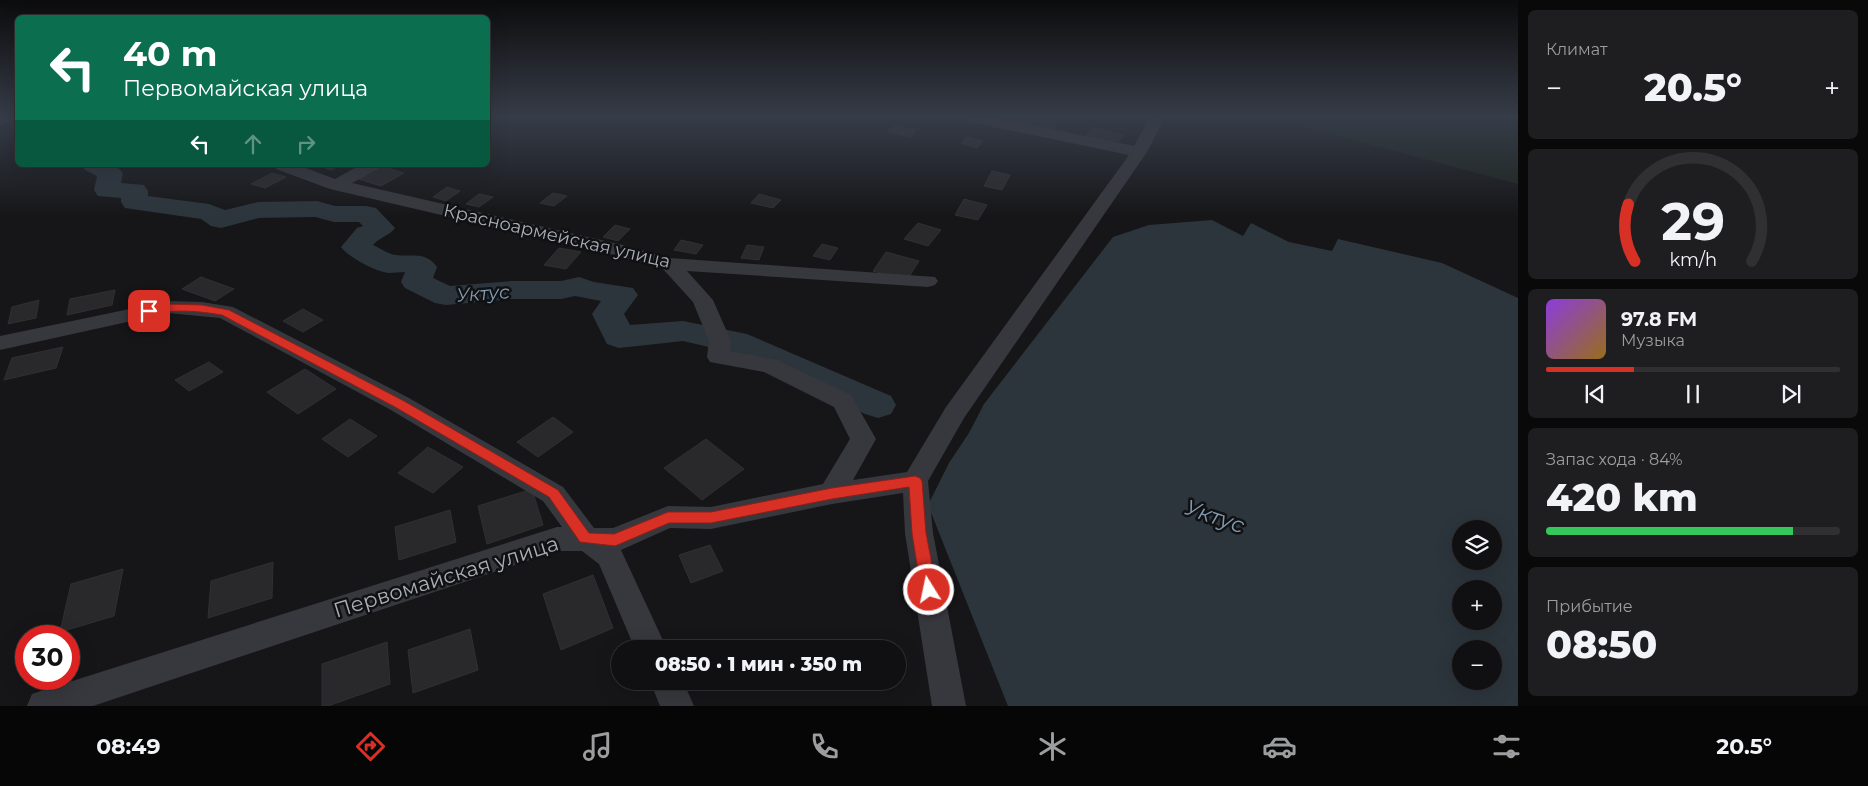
<!DOCTYPE html>
<html lang="ru">
<meta charset="utf-8">
<style>
body{margin:0;font-family:Montserrat,sans-serif;background:#1e1e20;color:#f1f3f6;height:100vh;display:flex;flex-direction:column;font-size:19px;white-space:nowrap}
*{box-sizing:border-box;margin:0}
p{font-size:16px;color:#9c9d9f}
.icon{flex:none;width:28px;height:28px;fill:none;stroke:currentColor;stroke-width:2;stroke-linecap:round;stroke-linejoin:round}
.map{position:relative;flex:1;overflow:hidden}
.sheet{display:flex;flex-direction:column;gap:10px;padding:10px;background:#09090a;width:350px}
.sheet>*{flex:none}
.hud{position:absolute;left:15px;top:15px;width:475px;height:152px;border-radius:8px;box-shadow:0 5px 20px #0002,0 0 0 1px #303032;background:#0b6e4f;color:#fff;overflow:hidden}
.tools{position:absolute;left:1452px;top:520px;display:grid;gap:10px}
.tools a{display:grid;place-items:center;width:50px;height:50px;border-radius:50%;background:#101012;box-shadow:0 5px 20px #0002,0 0 0 1px #303032;font-size:25px}
.speed{position:absolute;left:15px;top:625px;display:flex;gap:10px;font-size:25px;font-weight:700;text-align:center}
.speed>*{display:grid;place-content:center;width:65px;height:65px;border-radius:50%;background:#101012;box-shadow:0 5px 20px #0002,0 0 0 1px #303032;line-height:1}
.speed .limit{border:8px solid #d22;background:#fff;color:#111}
.pin{position:absolute;display:grid;place-items:center;width:42px;height:42px;color:#fff;margin:-21px;border-radius:10px;box-shadow:0 2px 8px #0006}
.me{position:absolute;width:55px;margin:-28px;rotate:350deg;stroke-linejoin:round;filter:drop-shadow(0 0 4px #0008)}
.turn{display:flex;align-items:center;gap:18px;height:105px;padding:0 25px;font-size:22px}
.turn .icon{width:65px;height:65px;stroke-width:2.5}
.turn b{display:block;font-size:35px;line-height:42px}
.lanes{display:flex;align-items:center;height:48px;padding:0 25px;background:#0003;justify-content:center;gap:25px;direction:ltr}
.lanes .off{opacity:.35}
.big{font-size:38px;font-weight:800;line-height:1.1}
.sheet .tile{flex:1;display:flex;flex-direction:column;justify-content:center;gap:8px;min-width:0;padding:0 18px;border-radius:8px;background:#1e1e20}
.sheet .dial{align-items:center;gap:0}
.dial svg{height:130px;overflow:visible;fill:none;stroke:#303032;stroke-width:7;stroke-linecap:round;text-anchor:middle}
.dial text{fill:#f1f3f6;stroke:none}
.song{display:flex;align-items:center;gap:15px}
.cover{width:60px;height:60px;border-radius:8px;background:linear-gradient(135deg,hsl(270 70% 55%),hsl(40 70% 35%))}
.played{height:5px;border-radius:2px;background:linear-gradient(90deg,#d93025 30%,#303032 30%)}
.keys{display:flex;justify-content:space-around;direction:ltr}
.heat{display:flex;justify-content:space-between;align-items:center;font-size:28px;direction:ltr}
.charge{height:8px;border-radius:4px;background:linear-gradient(90deg,#34c759 84%,#303032 0)}
.trip{position:absolute;left:611px;top:640px;width:295px;height:50px;border-radius:25px;background:#101012;box-shadow:0 5px 20px #0002,0 0 0 1px #303032;font-weight:800;line-height:50px;text-align:center}
.tabs{display:flex;height:80px;justify-content:space-around;align-items:center;background:#060607;color:#9c9d9f}
.tabs .icon{width:35px;height:35px}
.tabs .selected{color:#d93025}
.tabs b{font-size:22px;color:#f1f3f6}
main{display:flex;flex:1;min-height:0}
.map>svg:first-child{display:block}
.green{fill:#1c231d}
.water{fill:#2c353c;fill-rule:evenodd}
.lines{fill:none;stroke-linecap:round;stroke-linejoin:round}
.river{fill:#2c353c;fill-rule:evenodd}
.building{fill:#29292c;stroke:#303034}
.minor{fill:#37383d;fill-rule:evenodd}
.route{fill:#d93025;stroke:#8d1f18}
.labels{text-anchor:middle;stroke-width:5;stroke-linejoin:round;paint-order:stroke}
.street-label{font-size:18px;fill:#a8adb8;stroke:#111113}
.water-label{font-size:19px;font-style:italic;fill:#7f9bb3;stroke:#111113}
.near-street-label{font-size:21px;fill:#a8adb8;stroke:#111113}
.near-water-label{font-size:22px;font-style:italic;fill:#7f9bb3;stroke:#111113}
</style>
<main>
<div class="map">
<svg width="1518" height="706" viewBox="0 0 1518 706">
<rect width="100%" height="100%" fill="#161618"/>
<polygon class="green" points="1266,117 1518,117 1518,184"/>
<path class="water" d="M1212,220L1243,236L1251,223L1289,242L1332,251L1338,239L1442,263L1518,298V706H1008L928,505L949,463L969,433L984,404L1113,237L1149,225ZM1461,529H1494V561H1461ZM1461,589H1494V621H1461ZM1461,649H1494V681H1461Z"/>
<g class="lines">
<path class="river" d="M81,165C95,165 114,161 123,173L121,183L144,185L148,191V196L209,204L225,210L258,202L317,201L335,206H366L376,208L395,228C389,236 380,237 373,245C380,248 388,254 396,255C412,257 426,251 437,267L433,278L450,286L512,281H561L579,277L594,282L633,288L638,295L624,314L630,325L683,321L747,334L891,396L896,405L891,414L878,418L865,414L726,351L683,341L619,348L607,344L592,314L601,301L575,296L561,299H512L446,305L435,303L405,288L401,282L405,272C400,272 394,273 389,273C376,272 348,257 341,247L357,228L363,226L359,222H334L315,217L259,218L221,228L211,226L201,219L125,208L121,202V198L98,196L94,190L97,176L85,170Z"/>
</g>
<g class="building">
<polygon points="1045,117 1057,119 1054,129 993,118"/>
<polygon points="895,125 916,130 911,137 888,132"/>
<polygon points="1093,127 1123,135 1117,144 1086,136"/>
<polygon points="967,137 983,141 977,148 961,143"/>
<polygon points="316,165 341,165 331,170"/>
<polygon points="382,166 404,173 381,186 359,179"/>
<polygon points="992,171 1010,175 1002,190 984,186"/>
<polygon points="272,173 286,177 265,188 251,184"/>
<polygon points="447,187 460,191 446,201 433,197"/>
<polygon points="553,193 567,196 554,206 540,203"/>
<polygon points="479,194 493,197 479,207 466,204"/>
<polygon points="759,194 781,200 773,208 751,203"/>
<polygon points="964,199 987,205 978,220 955,215"/>
<polygon points="918,223 941,230 928,246 904,239"/>
<polygon points="615,225 630,229 618,241 603,237"/>
<polygon points="681,240 703,245 696,254 674,250"/>
<polygon points="822,244 838,248 830,260 813,256"/>
<polygon points="747,245 764,247 759,260 741,258"/>
<polygon points="559,248 581,252 566,269 544,265"/>
<polygon points="886,252 919,261 907,280 873,271"/>
<polygon points="201,277 234,289 215,301 182,289"/>
<polygon points="115,290 112,305 67,315 70,299"/>
<polygon points="39,300 36,318 8,324 12,307"/>
<polygon points="303,309 323,320 303,332 283,321"/>
<polygon points="63,347 56,368 4,380 12,358"/>
<polygon points="209,362 223,372 189,391 175,380"/>
<polygon points="305,369 336,389 298,414 267,392"/>
<polygon points="553,417 573,432 538,457 517,442"/>
<polygon points="350,419 377,436 348,457 322,439"/>
<polygon points="706,439 744,469 702,500 664,468"/>
<polygon points="428,447 463,467 433,493 398,473"/>
<polygon points="532,489 543,525 487,544 478,506"/>
<polygon points="450,510 456,542 399,560 395,527"/>
<polygon points="710,545 723,571 691,583 679,555"/>
<polygon points="273,562 272,598 208,618 211,581"/>
<polygon points="123,569 114,616 60,632 71,584"/>
<polygon points="593,575 613,628 561,650 543,594"/>
<polygon points="470,629 478,670 413,693 408,650"/>
<polygon points="387,642 390,684 328,706 322,706 322,664"/>
</g>
<g class="lines">
<g class="minor">
<polygon points="0,117 16,117 14,120 0,126"/>
<polygon points="963,117 993,117 1134,146 1150,117 1165,117 1147,152 964,418 928,481 933,533 966,706 932,706 905,533 903,493 832,504 711,529 670,528 621,550 667,649 635,649 599,564 582,551 557,551 93,706 27,706 32,694 44,690 557,527 562,527 543,501 391,410 220,318 168,313 0,350 0,336 168,301 202,302 233,307 409,398 563,487 594,528 613,528 668,506 711,507 823,484 850,439 834,407 764,372 710,362 707,357 709,341 693,302 662,268 618,256 330,189 276,169 274,165 298,165 335,179 360,165 380,165 378,169 352,183 623,245 670,258 935,277 938,281 935,285 928,287 687,271 713,300 731,341 730,351 777,360 851,395 876,439 853,480 907,472 946,407 1129,155 970,122 965,120"/>
<polygon points="650,681 683,681 694,706 660,706"/>
</g>
</g>
<linearGradient id="sky" x2="0" y2="1"><stop stop-color="#0c0c0d"/><stop offset="0.54" stop-color="#363c48"/><stop offset="1" stop-color="#363c48" stop-opacity="0"/></linearGradient>
<rect width="1518" height="216" fill="url(#sky)"/>
<path class="route" d="M168,304L202,305L229,310L404,401L558,490L589,533L614,534L668,512H711L832,488L915,476L920,478L922,481L926,533L937,590L934,595L929,597L924,595L921,590L912,533L909,487L832,499L711,523H669L615,546L580,542L549,497L395,407L222,315C198,311 174,309 149,314L144,311L145,309Z"/>
<g class="labels">
<g class="street-label">
<text transform="translate(557 236) rotate(13)" y="6">Красноармейская улица</text>
</g>
<g class="water-label">
<text transform="translate(483 293) rotate(-4)" y="7">Уктус</text>
</g>
<g class="near-street-label">
<text transform="translate(446 577) rotate(-17)" y="7">Первомайская улица</text>
</g>
<g class="near-water-label">
<text transform="translate(1215 516) rotate(19)" y="8">Уктус</text>
</g>
</g>
</svg>
<div class="tools">
<a><svg class="icon" aria-label="layers" viewBox="0 0 24 24"><path d="M12 4l9 5-9 5-9-5zM3 14l9 5 9-5"/></svg></a>
<a>+</a>
<a>−</a>
</div>
<div class="speed"><div class="limit">30</div></div>
<div class="pin" style="left:149px;top:311px;background:#d93025"><svg class="icon" aria-label="arrive" viewBox="0 0 24 24"><path d="M6 21V4h12l-3 4 3 4H6"/></svg></div>
<svg class="me" style="left:929px;top:590px" viewBox="-20 -20 40 40"><circle r="17" fill="#d93025" stroke="#fff" stroke-width="3"/><path d="M0-11L8 9 0 5-8 9z" fill="#fff"/></svg>
<div class="trip">08:50 · 1 мин · 350 m</div>
<div class="hud">
<div class="turn"><svg class="icon" aria-label="left" viewBox="0 0 24 24"><path d="M17 20v-9H6M10 6l-5 5 5 5"/></svg><div><b>40 m</b>Первомайская улица</div></div>
<div class="lanes"><svg class="icon" aria-label="left" viewBox="0 0 24 24"><path d="M17 20v-9H6M10 6l-5 5 5 5"/></svg><svg class="icon off" aria-label="ahead" viewBox="0 0 24 24"><path d="M12 20V5M6 11l6-6 6 6"/></svg><svg class="icon off" aria-label="right" viewBox="0 0 24 24"><path d="M7 20v-9h11M14 6l5 5-5 5"/></svg></div>
</div>
</div>
<section class="sheet">
<div class="tile"><p>Климат</p>
<div class="heat"><a>−</a><b class="big">20.5°</b><a>+</a></div>
</div>
<div class="tile dial"><svg viewBox="0 0 100 80">
<path d="M14 69A42 42 0 1 1 86 69"/>
<path d="M14 69A42 42 0 0 1 10 34" stroke="#d93025"/>
<text x="50" y="56" font-size="32" font-weight="700">29</text>
<text x="50" y="72" font-size="11">km/h</text>
</svg></div>
<div class="tile">
<div class="song"><i class="cover"></i><div><b>97.8 FM</b><p>Музыка</p></div></div>
<div class="played"></div>
<div class="keys"><svg class="icon" aria-label="previous" viewBox="0 0 24 24"><path d="M18 5L8 12l10 7zM5 5v14"/></svg><svg class="icon" aria-label="pause" viewBox="0 0 24 24"><path d="M8 5v14M16 5v14"/></svg><svg class="icon" aria-label="next" viewBox="0 0 24 24"><path d="M6 5l10 7-10 7zM19 5v14"/></svg></div>
</div>
<div class="tile"><p>Запас хода · 84%</p><b class="big">420 km</b><div class="charge"></div></div>
<div class="tile"><p>Прибытие</p><b class="big">08:50</b></div>
</section>
</main>
<nav class="tabs">
<b>08:49</b>
<svg class="icon selected" aria-label="directions" viewBox="0 0 24 24"><path d="M12 3l9 9-9 9-9-9zM9 14v-3h6M13 9l2 2-2 2"/></svg>
<svg class="icon" aria-label="music" viewBox="0 0 24 24"><path d="M9 18V5l10-2v13"/><circle cx="6" cy="18" r="3"/><circle cx="16" cy="16" r="3"/></svg>
<svg class="icon" aria-label="phone" viewBox="0 0 24 24"><path d="M5 4h4l2 5-3 2q2 4 5 5l2-3 5 2v4C11 20 4 13 5 4z"/></svg>
<svg class="icon" aria-label="climate" viewBox="0 0 24 24"><path d="M12 3v18M4 7l16 10M4 17L20 7"/></svg>
<svg class="icon" aria-label="car" viewBox="0 0 24 24"><path d="M5 17H2v-5l4-1 3-4h7l3 4 3 1v5h-3M9 17h6M6 11h13"/><circle cx="7" cy="17" r="2"/><circle cx="17" cy="17" r="2"/></svg>
<svg class="icon" aria-label="filters" viewBox="0 0 24 24"><path d="M4 7h16M4 17h16"/><circle cx="9" cy="7" r="2"/><circle cx="15" cy="17" r="2"/></svg>
<b>20.5°</b>
</nav>
